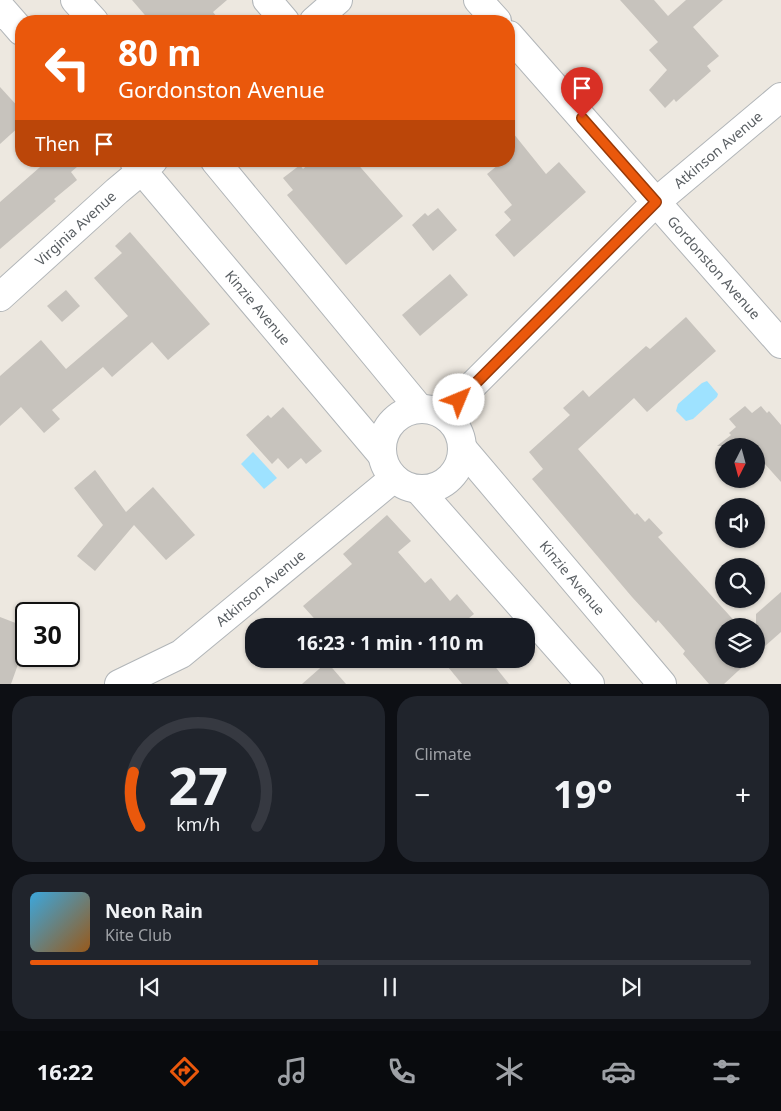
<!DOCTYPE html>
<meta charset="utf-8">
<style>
body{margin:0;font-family:"Noto Sans",sans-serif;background:#20242c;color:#f1f3f6;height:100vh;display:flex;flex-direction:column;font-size:19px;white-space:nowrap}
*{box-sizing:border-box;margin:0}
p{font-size:16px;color:#9ea1a6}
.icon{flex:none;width:28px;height:28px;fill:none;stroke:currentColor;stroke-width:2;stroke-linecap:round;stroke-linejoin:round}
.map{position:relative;height:684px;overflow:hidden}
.side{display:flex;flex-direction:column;gap:12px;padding:12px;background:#0d0f14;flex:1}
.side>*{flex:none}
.banner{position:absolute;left:15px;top:15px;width:500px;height:152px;border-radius:20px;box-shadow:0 1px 4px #0004;background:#ea580c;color:#fff;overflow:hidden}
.needle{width:32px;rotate:186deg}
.controls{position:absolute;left:715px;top:438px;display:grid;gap:10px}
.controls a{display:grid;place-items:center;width:50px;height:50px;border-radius:50%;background:#171b24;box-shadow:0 1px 4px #0004;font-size:25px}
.speed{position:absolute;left:15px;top:602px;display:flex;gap:10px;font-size:25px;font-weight:700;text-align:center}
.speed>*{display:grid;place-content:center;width:65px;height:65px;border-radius:50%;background:#171b24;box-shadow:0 1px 4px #0004;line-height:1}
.speed .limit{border:2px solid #111;border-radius:8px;background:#fff;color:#111}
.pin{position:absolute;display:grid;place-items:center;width:42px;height:42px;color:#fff;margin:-51px -21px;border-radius:50% 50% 50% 0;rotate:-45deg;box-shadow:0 0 5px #0007}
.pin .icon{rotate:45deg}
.me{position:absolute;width:55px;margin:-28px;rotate:45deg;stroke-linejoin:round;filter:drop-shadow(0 0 4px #0008)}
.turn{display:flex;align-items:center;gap:18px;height:105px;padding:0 20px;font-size:22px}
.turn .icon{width:65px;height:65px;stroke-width:2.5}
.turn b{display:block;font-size:35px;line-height:42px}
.then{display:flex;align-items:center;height:48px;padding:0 20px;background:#0003;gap:10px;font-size:19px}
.big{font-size:38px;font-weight:700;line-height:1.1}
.side .card{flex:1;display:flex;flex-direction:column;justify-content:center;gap:8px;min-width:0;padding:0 18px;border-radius:20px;background:#20242c}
.side .dial{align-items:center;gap:0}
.dial svg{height:130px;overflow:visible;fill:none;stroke:#363941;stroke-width:7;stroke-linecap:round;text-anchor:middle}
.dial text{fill:#f1f3f6;stroke:none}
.song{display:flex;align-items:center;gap:15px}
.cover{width:60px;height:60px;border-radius:8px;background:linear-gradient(135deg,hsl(200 70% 55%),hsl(30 70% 35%))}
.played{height:5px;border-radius:2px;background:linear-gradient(90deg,#ea580c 40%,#363941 40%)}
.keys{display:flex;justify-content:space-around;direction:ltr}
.heat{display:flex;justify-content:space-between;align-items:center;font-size:28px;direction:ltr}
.side .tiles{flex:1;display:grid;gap:12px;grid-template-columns:1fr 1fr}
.card:last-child{grid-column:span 2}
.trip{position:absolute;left:245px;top:618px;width:290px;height:50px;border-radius:20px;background:#171b24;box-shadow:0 1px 4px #0004;font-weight:700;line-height:50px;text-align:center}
.tabs{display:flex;height:80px;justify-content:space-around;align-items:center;background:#090b0e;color:#9ea1a6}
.tabs .icon{width:35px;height:35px}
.tabs .on{color:#ea580c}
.tabs b{font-size:22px;color:#f1f3f6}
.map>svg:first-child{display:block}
.water{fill:#9ee2ff}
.building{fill:#c7c3bd}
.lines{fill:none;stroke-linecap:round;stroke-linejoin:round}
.minor-casing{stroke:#b1b5b8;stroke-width:30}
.minor{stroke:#fff;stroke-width:28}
.route-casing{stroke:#983908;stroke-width:12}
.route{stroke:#ea580c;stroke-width:9}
.labels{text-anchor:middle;stroke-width:4.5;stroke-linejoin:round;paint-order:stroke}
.street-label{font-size:14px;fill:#595e62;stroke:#fff}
</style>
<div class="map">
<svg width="781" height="684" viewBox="0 0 781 684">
<rect width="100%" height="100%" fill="#ede8e0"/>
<g class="water">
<polygon points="707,381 718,394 717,397 693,419 686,421 676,411 678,404 702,383"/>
<polygon points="253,452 277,478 264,489 241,464"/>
</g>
<g class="building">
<polygon points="132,0 227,0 213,12 220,21 150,21"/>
<polygon points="620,0 654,0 668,16 686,0 723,0 693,27 719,56 707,66 711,71 676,102 674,99 665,108 649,90 667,70 649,50 658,42"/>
<polygon points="0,87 21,110 21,125 0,144"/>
<polygon points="509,128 546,174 559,162 586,192 514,257 495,235 511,220 504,212 512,205 487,174 503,161 509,161"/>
<polygon points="47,161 84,161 71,172 77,180 54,199 56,201 0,249 0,202"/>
<polygon points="312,161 355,161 403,216 346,265 287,195 293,190 283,178 300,165 303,169"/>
<polygon points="438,208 457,230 433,251 412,225 425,213 428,216"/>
<polygon points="130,232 210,324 168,360 152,342 112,377 103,367 52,410 60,419 44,433 21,407 0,426 0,376 41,340 66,369 128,316 94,278 122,253 115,246"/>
<polygon points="450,274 468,295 420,336 402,315"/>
<polygon points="66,290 80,306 62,322 47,306"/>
<polygon points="686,317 716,351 647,412 634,398 578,449 635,515 637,513 645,522 649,518 663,533 658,537 739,626 724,626 724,659 751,659 724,684 709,684 683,654 685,651 658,620 656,623 632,597 532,479 543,469 529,452 570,415 563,408 583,390 589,397 646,346 650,349"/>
<polygon points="745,406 752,413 761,406 767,413 769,411 781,425 781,482 756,454 756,446 717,446 731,435 729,433 736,427 729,419"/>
<polygon points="283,407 322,451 306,464 301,458 288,469 278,458 272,464 246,435 268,415 271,418"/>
<polygon points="95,470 126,512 153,487 195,535 166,560 134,525 95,571 77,556 103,525 74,488"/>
<polygon points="387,515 411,541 398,552 425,583 431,578 450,601 457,594 474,614 459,626 321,626 303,606 352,564 343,554"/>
<polygon points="781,592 781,632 756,654 756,614"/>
<polygon points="0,617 26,627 26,652 21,656 11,684 0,684"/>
<polygon points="458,659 489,659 509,684 462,684 448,667"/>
<polygon points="327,662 346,684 302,684"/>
</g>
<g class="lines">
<defs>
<g id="minor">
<polyline points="75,0 94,21"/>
<polyline points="267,0 285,21"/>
<polyline points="478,0 497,21"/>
<polyline points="0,7 21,31"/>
<polyline points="314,21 338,0"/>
<path id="s1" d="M509,35L781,344"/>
<path id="s2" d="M134,161L382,455"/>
<polyline points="215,161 419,408"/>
<path id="s3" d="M0,297L117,191L153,161"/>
<circle cx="422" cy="449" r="40"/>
<path id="s4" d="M444,414L656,202L781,97"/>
<path id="s5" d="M463,449L662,684"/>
<polyline points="418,489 590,684"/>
<path id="s6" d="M119,684L181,654L394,478"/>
</g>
</defs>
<use href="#minor" class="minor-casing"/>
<use href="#minor" class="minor"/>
</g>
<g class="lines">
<defs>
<polyline id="route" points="459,400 656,202 582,118"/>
</defs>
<use href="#route" class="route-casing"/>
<use href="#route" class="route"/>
</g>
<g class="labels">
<g class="street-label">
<text dy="5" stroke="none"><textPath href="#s4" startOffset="381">Atkinson Avenue</textPath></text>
<text dy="5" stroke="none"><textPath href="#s3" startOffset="102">Virginia Avenue</textPath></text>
<text dy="5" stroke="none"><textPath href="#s1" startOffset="310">Gordonston Avenue</textPath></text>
<text dy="5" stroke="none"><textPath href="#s2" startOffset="192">Kinzie Avenue</textPath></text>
<text dy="5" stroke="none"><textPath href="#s5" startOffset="169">Kinzie Avenue</textPath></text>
<text dy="5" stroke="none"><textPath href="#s6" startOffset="172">Atkinson Avenue</textPath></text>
</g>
</g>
</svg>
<div class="controls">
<a><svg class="needle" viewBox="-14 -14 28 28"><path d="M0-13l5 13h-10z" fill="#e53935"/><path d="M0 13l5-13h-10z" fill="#9ea1a6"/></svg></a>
<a><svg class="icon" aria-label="sound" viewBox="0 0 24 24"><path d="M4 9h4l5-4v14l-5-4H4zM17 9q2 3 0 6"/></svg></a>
<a><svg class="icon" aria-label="search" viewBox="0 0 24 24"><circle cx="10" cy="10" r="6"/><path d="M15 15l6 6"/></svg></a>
<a><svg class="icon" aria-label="layers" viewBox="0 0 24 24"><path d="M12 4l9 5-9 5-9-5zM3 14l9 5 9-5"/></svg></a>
</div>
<div class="speed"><div class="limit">30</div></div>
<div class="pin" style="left:582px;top:118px;background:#d93025"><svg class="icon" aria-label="arrive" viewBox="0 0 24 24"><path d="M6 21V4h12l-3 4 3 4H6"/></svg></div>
<svg class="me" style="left:459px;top:400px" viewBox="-20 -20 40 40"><circle r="19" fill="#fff"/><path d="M0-13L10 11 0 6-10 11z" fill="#ea580c"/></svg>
<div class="trip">16:23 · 1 min · 110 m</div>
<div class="banner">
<div class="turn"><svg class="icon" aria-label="left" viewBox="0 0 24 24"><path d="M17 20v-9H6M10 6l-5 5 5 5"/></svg><div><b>80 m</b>Gordonston Avenue</div></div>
<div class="then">Then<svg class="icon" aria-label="arrive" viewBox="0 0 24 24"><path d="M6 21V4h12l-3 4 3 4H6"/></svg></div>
</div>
</div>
<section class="side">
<div class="tiles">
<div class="card dial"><svg viewBox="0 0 100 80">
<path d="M14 69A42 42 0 1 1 86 69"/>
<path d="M14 69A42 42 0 0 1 10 36" stroke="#ea580c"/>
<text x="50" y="56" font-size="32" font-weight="700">27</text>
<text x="50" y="72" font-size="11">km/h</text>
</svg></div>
<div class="card"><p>Climate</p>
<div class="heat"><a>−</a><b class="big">19°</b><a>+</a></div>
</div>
<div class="card">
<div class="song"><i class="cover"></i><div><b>Neon Rain</b><p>Kite Club</p></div></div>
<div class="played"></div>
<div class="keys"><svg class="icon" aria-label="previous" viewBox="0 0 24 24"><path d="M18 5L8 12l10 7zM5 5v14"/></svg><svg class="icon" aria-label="pause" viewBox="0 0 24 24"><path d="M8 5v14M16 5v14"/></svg><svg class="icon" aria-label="next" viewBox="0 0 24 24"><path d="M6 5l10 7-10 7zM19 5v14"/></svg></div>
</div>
</div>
</section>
<nav class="tabs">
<b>16:22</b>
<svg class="icon on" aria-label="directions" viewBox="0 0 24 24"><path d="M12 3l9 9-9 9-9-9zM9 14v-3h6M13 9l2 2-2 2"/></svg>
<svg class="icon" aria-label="music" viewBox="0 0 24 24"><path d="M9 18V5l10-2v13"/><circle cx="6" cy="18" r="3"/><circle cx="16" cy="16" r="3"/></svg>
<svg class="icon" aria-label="phone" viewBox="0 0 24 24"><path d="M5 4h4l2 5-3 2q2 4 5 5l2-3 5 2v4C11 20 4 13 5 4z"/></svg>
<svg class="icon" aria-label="climate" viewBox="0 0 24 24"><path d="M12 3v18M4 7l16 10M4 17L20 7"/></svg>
<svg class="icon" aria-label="car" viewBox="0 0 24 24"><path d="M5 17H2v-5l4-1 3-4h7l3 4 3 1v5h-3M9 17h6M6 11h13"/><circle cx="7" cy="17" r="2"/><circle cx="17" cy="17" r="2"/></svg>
<svg class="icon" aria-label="filters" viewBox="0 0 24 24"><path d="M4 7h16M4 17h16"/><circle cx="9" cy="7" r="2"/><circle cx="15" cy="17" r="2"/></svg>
</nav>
